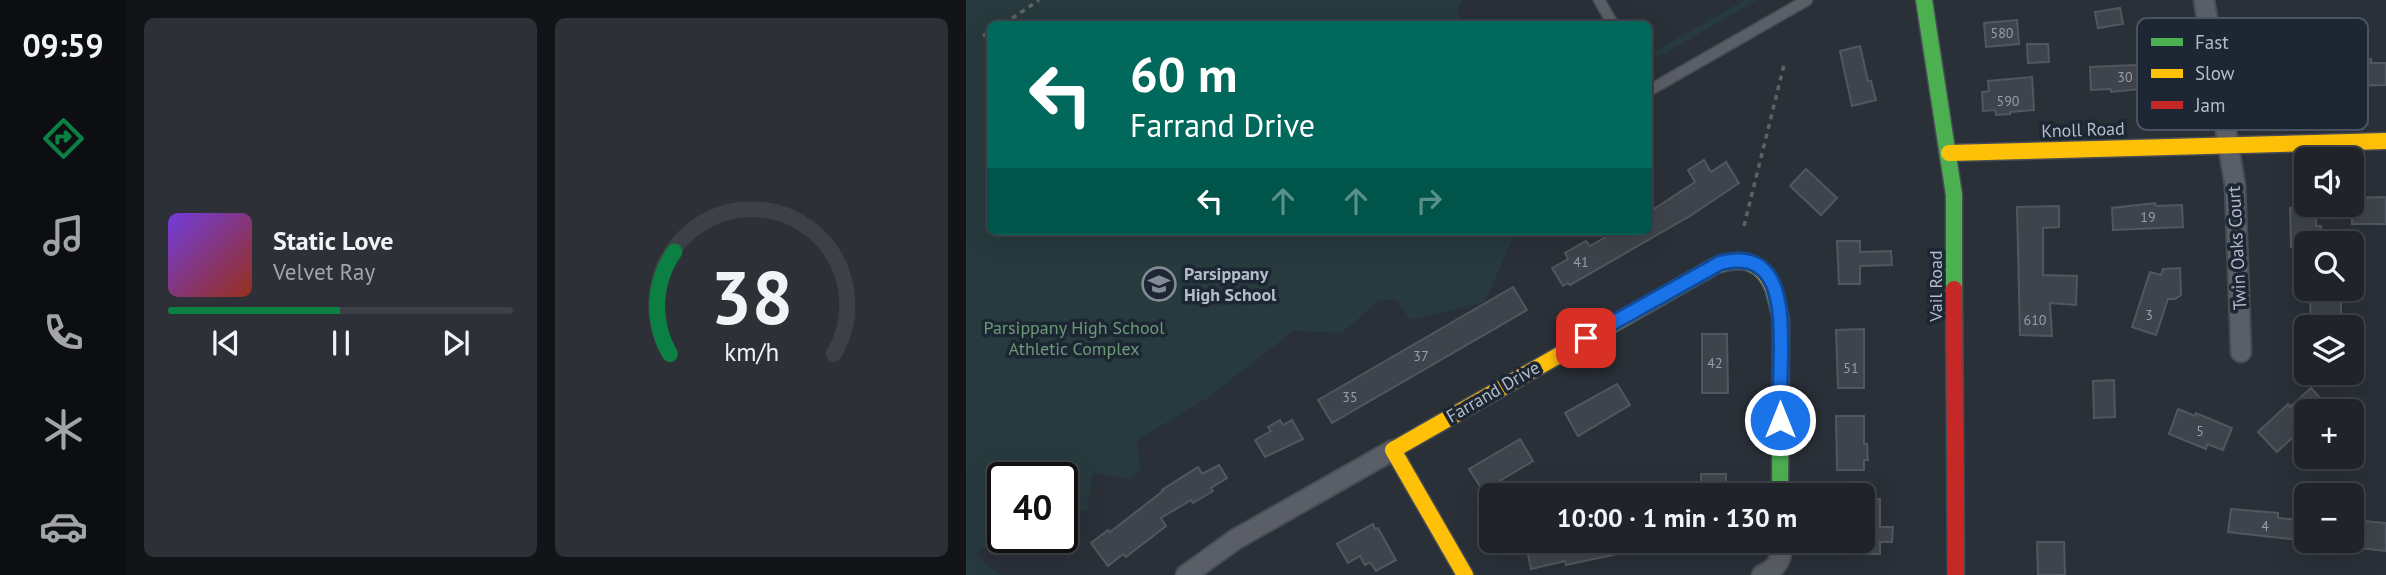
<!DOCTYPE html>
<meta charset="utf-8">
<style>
body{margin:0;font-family:"PT Sans",sans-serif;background:#2d3036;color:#f1f3f6;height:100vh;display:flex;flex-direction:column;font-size:26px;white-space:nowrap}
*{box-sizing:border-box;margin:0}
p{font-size:23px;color:#a2a4a8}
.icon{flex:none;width:38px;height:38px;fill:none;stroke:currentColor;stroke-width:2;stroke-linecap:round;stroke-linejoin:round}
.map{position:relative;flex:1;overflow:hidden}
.drawer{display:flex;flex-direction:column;gap:18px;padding:18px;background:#121417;width:840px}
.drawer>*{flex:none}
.guide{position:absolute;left:21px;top:21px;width:665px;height:214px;border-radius:10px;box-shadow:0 7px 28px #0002,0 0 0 2px #3d4147;background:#00695c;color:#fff;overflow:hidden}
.buttons{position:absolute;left:1328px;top:147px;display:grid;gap:14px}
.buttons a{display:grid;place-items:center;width:70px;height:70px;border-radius:10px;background:#20242a;box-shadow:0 7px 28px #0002,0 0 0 2px #3d4147;font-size:35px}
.speed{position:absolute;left:21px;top:462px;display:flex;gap:14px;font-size:35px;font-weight:700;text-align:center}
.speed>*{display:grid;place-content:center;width:91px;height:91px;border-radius:50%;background:#20242a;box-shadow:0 7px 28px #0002,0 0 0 2px #3d4147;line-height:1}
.speed .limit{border:4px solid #111;border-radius:10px;background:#fff;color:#111}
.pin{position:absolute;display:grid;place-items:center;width:60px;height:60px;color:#fff;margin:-30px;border-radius:14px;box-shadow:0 4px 10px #0006}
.me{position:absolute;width:77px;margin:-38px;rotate:0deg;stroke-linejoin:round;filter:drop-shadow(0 0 5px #0008)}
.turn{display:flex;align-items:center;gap:24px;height:147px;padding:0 28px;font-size:32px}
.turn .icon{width:91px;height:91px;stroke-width:2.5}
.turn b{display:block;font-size:49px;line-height:60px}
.lanes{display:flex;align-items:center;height:66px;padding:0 28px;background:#0003;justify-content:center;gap:35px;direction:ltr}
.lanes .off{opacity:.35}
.drawer .widget{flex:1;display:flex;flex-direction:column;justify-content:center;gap:10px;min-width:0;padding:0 24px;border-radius:10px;background:#2d3036}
.drawer .dial{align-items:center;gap:0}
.dial svg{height:182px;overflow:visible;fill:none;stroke:#3d4147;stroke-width:7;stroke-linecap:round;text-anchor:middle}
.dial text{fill:#f1f3f6;stroke:none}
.song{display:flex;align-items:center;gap:21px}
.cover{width:84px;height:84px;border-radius:10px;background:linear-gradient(135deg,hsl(260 70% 55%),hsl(10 70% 35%))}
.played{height:7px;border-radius:4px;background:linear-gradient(90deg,#0b8043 50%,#3d4147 50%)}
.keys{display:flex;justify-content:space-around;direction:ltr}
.drawer .tiles{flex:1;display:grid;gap:18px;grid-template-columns:repeat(2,1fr)}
.trip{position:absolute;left:513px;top:483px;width:396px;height:70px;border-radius:10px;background:#20242a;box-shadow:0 7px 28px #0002,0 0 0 2px #3d4147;font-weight:700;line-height:70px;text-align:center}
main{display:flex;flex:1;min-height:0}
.dock{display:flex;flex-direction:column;width:126px;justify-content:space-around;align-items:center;background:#0d0e11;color:#a2a4a8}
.dock .icon{width:49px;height:49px}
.dock .on{color:#0b8043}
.dock b{font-size:32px;color:#f1f3f6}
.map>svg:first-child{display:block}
.green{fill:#273a3e}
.building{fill:#3f444c;stroke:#52575f;stroke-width:2}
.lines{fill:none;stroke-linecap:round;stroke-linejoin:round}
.lane-casing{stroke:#484c55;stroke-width:13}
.street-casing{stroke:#484c55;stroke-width:23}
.fast-casing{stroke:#484c55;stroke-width:19}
.slow-casing{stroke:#484c55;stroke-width:19}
.jam-casing{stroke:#484c55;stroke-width:19}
.path{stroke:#5c6268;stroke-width:3.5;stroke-dasharray:5 5;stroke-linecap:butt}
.lane{stroke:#5a5e66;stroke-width:10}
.street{stroke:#5a5e66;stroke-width:19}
.fast{stroke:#4caf50;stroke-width:16}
.slow{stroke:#ffc107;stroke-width:16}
.jam{stroke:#c62828;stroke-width:16}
.route-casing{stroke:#114b97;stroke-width:18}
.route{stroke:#1a73e8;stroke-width:12}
.labels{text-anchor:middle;stroke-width:7;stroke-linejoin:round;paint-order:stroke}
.number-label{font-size:14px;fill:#979eaa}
.street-label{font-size:18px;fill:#b4bcc9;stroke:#1d2633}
.poi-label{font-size:18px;font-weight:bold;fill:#b4bcc9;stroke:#1d2633;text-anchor:start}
.park-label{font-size:18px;fill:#6b9a76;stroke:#1d2633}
.key{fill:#1d2633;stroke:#4a5360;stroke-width:2}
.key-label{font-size:19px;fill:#b4bcc9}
</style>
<main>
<nav class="dock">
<b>09:59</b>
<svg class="icon on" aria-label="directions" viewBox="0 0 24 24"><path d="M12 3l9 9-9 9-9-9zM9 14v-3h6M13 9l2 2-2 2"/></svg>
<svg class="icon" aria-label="music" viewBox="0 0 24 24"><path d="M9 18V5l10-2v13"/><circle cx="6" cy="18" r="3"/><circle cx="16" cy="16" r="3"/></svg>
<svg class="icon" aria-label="phone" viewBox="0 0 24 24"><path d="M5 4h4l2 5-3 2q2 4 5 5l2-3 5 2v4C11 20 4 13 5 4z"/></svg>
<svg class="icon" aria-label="climate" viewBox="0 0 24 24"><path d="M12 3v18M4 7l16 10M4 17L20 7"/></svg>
<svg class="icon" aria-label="car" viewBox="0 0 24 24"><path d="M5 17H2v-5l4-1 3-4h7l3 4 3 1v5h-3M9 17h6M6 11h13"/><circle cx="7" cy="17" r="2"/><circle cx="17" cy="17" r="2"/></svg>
</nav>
<section class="drawer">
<div class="tiles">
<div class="widget">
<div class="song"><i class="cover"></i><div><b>Static Love</b><p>Velvet Ray</p></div></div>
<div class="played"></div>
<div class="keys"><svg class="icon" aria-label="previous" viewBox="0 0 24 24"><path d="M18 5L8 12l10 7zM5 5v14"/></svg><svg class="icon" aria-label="pause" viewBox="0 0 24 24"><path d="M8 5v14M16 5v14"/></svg><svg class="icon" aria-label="next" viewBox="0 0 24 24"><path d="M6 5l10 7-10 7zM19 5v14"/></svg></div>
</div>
<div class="widget dial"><svg viewBox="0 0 100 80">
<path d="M14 69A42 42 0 1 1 86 69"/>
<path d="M14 69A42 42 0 0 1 16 24" stroke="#0b8043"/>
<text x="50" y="56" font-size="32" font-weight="700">38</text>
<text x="50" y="72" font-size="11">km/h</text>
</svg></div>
</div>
</section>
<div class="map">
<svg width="1420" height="575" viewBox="0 0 1420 575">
<rect width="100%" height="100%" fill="#2a3038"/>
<g class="green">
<polygon points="0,0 496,0 491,11 499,24 24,24 24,231 500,231 548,235 519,302 444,320 431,300 413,300 376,333 327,331 240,399 171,440 174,470 166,479 127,473 121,510 96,512 96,478 37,478 37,535 9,555 34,575 0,575"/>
<polygon points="779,0 791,0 691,58 687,52"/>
</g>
<g class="building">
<polygon points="1154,8 1157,24 1132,28 1129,12"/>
<polygon points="1051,20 1053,44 1020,47 1018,23"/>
<polygon points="1061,44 1082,44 1083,62 1062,63"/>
<polygon points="894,46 902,81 905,81 910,100 886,106 874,51"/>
<polygon points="1383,52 1400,52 1400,60 1405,59 1405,63 1420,63 1420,85 1380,86 1380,83 1364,83 1363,60 1383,60"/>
<polygon points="1192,64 1193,87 1145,92 1145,89 1125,90 1124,67"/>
<polygon points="1066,77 1068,110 1044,112 1044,114 1030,115 1029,110 1017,111 1016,92 1023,91 1022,81"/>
<polygon points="738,160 745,172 760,162 773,183 724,216 604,285 602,283 597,286 586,268 602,259 599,253 620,241 624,246 650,231 682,231 682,213 729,182 722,170"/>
<polygon points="840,169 871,198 855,215 824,186"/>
<polygon points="1420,197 1420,224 1386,224 1386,198"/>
<polygon points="1189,203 1190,206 1216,205 1217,227 1147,230 1146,208"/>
<polygon points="1093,206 1093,227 1077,228 1077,275 1111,276 1110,305 1084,303 1086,336 1054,335 1051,207"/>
<polygon points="1350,207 1350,226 1355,226 1355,243 1340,243 1340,247 1325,247 1324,208"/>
<polygon points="871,241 894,241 894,252 925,251 926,265 894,266 894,284 873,284"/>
<polygon points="1214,268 1215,295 1209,299 1202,299 1190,335 1166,327 1184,272 1195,275 1197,269"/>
<polygon points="547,287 561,310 366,423 352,400"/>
<polygon points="1375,299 1375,315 1364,319 1364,327 1345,327 1344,301"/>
<polygon points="898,329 898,388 872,388 870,330"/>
<polygon points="736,334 761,334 762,393 736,393"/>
<polygon points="1148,380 1149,417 1128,418 1127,381"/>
<polygon points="651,384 664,405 612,436 599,413"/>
<polygon points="1345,388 1366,411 1340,411 1340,425 1311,452 1292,432 1322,404 1324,407"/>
<polygon points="1212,409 1229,416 1230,413 1266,428 1257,450 1241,444 1240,449 1203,434"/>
<polygon points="870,416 898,416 898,444 901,444 902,460 898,460 898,470 871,470"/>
<polygon points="314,420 317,425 326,420 337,439 299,457 289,440 305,431 302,427"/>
<polygon points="554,439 567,461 517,491 503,469"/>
<polygon points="253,465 261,478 245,488 247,491 227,503 225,500 195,518 200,526 160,557 157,554 142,566 125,543 142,530 144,532 197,491 196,490 232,467 236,474"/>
<rect x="735" y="474" width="25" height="21"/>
<polygon points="896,499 914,499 914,527 927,527 926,542 914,542 914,554 896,554"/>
<polygon points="1265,509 1312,513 1312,518 1337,520 1334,540 1262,532"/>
<polygon points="1386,520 1420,523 1420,551 1386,547"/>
<polygon points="407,524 409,529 412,528 430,560 410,571 404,562 399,565 394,556 382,563 371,544"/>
<polygon points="559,541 683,541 684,547 600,565 599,561 565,569"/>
<polygon points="1071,542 1098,542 1099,575 1072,575"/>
</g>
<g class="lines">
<defs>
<g id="lane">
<polyline points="633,0 647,24"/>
<polyline points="682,87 684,90 841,0"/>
</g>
<g id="street">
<polyline points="1238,0 1269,185 1275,352"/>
<polyline points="220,575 270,539 427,450"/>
<path d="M796,575C811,569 818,557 815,541"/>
</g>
<g id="fast">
<polyline points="958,0 988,195 988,289"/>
<polyline points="807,288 815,319 814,495"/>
</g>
<g id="slow">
<polyline points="983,153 1420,141"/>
<path d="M499,575L427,450L749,266C775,256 796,261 807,288"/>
</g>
<polyline id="jam" points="988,289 990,575"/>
</defs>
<use href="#lane" class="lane-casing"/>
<use href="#street" class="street-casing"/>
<use href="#fast" class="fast-casing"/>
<use href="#slow" class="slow-casing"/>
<use href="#jam" class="jam-casing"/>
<g class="path">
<polyline points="38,24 73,0"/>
<polyline points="17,36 24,31"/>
<polyline points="778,226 819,61"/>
</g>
<use href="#lane" class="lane"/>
<use href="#street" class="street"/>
<use href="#fast" class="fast"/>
<use href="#slow" class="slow"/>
<use href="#jam" class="jam"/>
</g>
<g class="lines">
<defs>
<path id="route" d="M620,338L754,263C817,247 815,313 815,355C814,377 814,398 814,420"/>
</defs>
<use href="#route" class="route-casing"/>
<use href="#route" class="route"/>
</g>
<defs>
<symbol id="school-ring" viewBox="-11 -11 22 22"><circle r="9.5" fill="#1d2633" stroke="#848b96" stroke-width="1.5"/><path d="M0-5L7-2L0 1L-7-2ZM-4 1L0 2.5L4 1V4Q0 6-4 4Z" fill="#848b96"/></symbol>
</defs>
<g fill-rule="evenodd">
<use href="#school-ring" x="174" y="265" width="38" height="38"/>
</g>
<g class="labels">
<g class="number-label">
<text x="1036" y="38">580</text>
<text x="1159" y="82">30</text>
<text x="1042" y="106">590</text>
<text x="1182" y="222">19</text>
<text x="615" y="267">41</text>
<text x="1183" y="320">3</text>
<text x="1069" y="325">610</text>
<text x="455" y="361">37</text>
<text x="749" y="368">42</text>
<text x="885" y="373">51</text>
<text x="384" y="402">35</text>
<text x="1234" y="436">5</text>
<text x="1299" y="531">4</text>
</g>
<g class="street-label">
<text transform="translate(1117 130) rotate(-2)" y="6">Knoll Road</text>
<text transform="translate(1271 248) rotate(-93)" y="6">Twin Oaks Court</text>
<text transform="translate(970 286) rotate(-90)" y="6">Vail Road</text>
<text transform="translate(527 392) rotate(-30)" y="6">Farrand Drive</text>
</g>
<g class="poi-label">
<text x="218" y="280">Parsippany<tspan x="218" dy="21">High School</tspan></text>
</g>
<g class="park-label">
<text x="108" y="334">Parsippany High School<tspan x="108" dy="21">Athletic Complex</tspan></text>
</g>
</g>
<rect x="1171" y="18" width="231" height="112" rx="10" class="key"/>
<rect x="1185" y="38" width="32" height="8" fill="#4caf50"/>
<rect x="1185" y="69" width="32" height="9" fill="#ffc107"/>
<rect x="1185" y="101" width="32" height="8" fill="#c62828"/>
<g class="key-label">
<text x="1229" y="49">Fast</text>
<text x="1229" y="80">Slow</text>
<text x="1229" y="112">Jam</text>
</g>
</svg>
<div class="buttons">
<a><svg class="icon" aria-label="sound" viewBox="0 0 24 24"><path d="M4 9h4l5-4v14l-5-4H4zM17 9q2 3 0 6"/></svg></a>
<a><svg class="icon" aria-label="search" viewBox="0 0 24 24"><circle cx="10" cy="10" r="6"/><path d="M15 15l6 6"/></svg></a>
<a><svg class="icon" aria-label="layers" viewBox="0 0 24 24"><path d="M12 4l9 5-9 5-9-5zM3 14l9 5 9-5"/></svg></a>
<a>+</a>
<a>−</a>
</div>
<div class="speed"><div class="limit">40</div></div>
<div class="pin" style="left:620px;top:338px;background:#d93025"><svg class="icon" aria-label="arrive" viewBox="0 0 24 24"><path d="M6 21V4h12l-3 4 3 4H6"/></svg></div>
<svg class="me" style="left:814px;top:420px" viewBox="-20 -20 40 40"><circle r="17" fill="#1a73e8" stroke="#fff" stroke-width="3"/><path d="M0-11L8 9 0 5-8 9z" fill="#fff"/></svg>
<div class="trip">10:00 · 1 min · 130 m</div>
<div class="guide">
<div class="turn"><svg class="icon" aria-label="left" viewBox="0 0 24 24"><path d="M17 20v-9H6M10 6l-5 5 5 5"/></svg><div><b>60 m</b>Farrand Drive</div></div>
<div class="lanes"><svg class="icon" aria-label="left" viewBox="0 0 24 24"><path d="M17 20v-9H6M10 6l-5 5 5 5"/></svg><svg class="icon off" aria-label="ahead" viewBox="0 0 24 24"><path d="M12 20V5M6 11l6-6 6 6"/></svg><svg class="icon off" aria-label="ahead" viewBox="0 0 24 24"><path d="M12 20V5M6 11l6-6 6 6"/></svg><svg class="icon off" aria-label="right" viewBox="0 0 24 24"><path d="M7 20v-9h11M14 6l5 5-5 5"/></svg></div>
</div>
</div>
</main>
